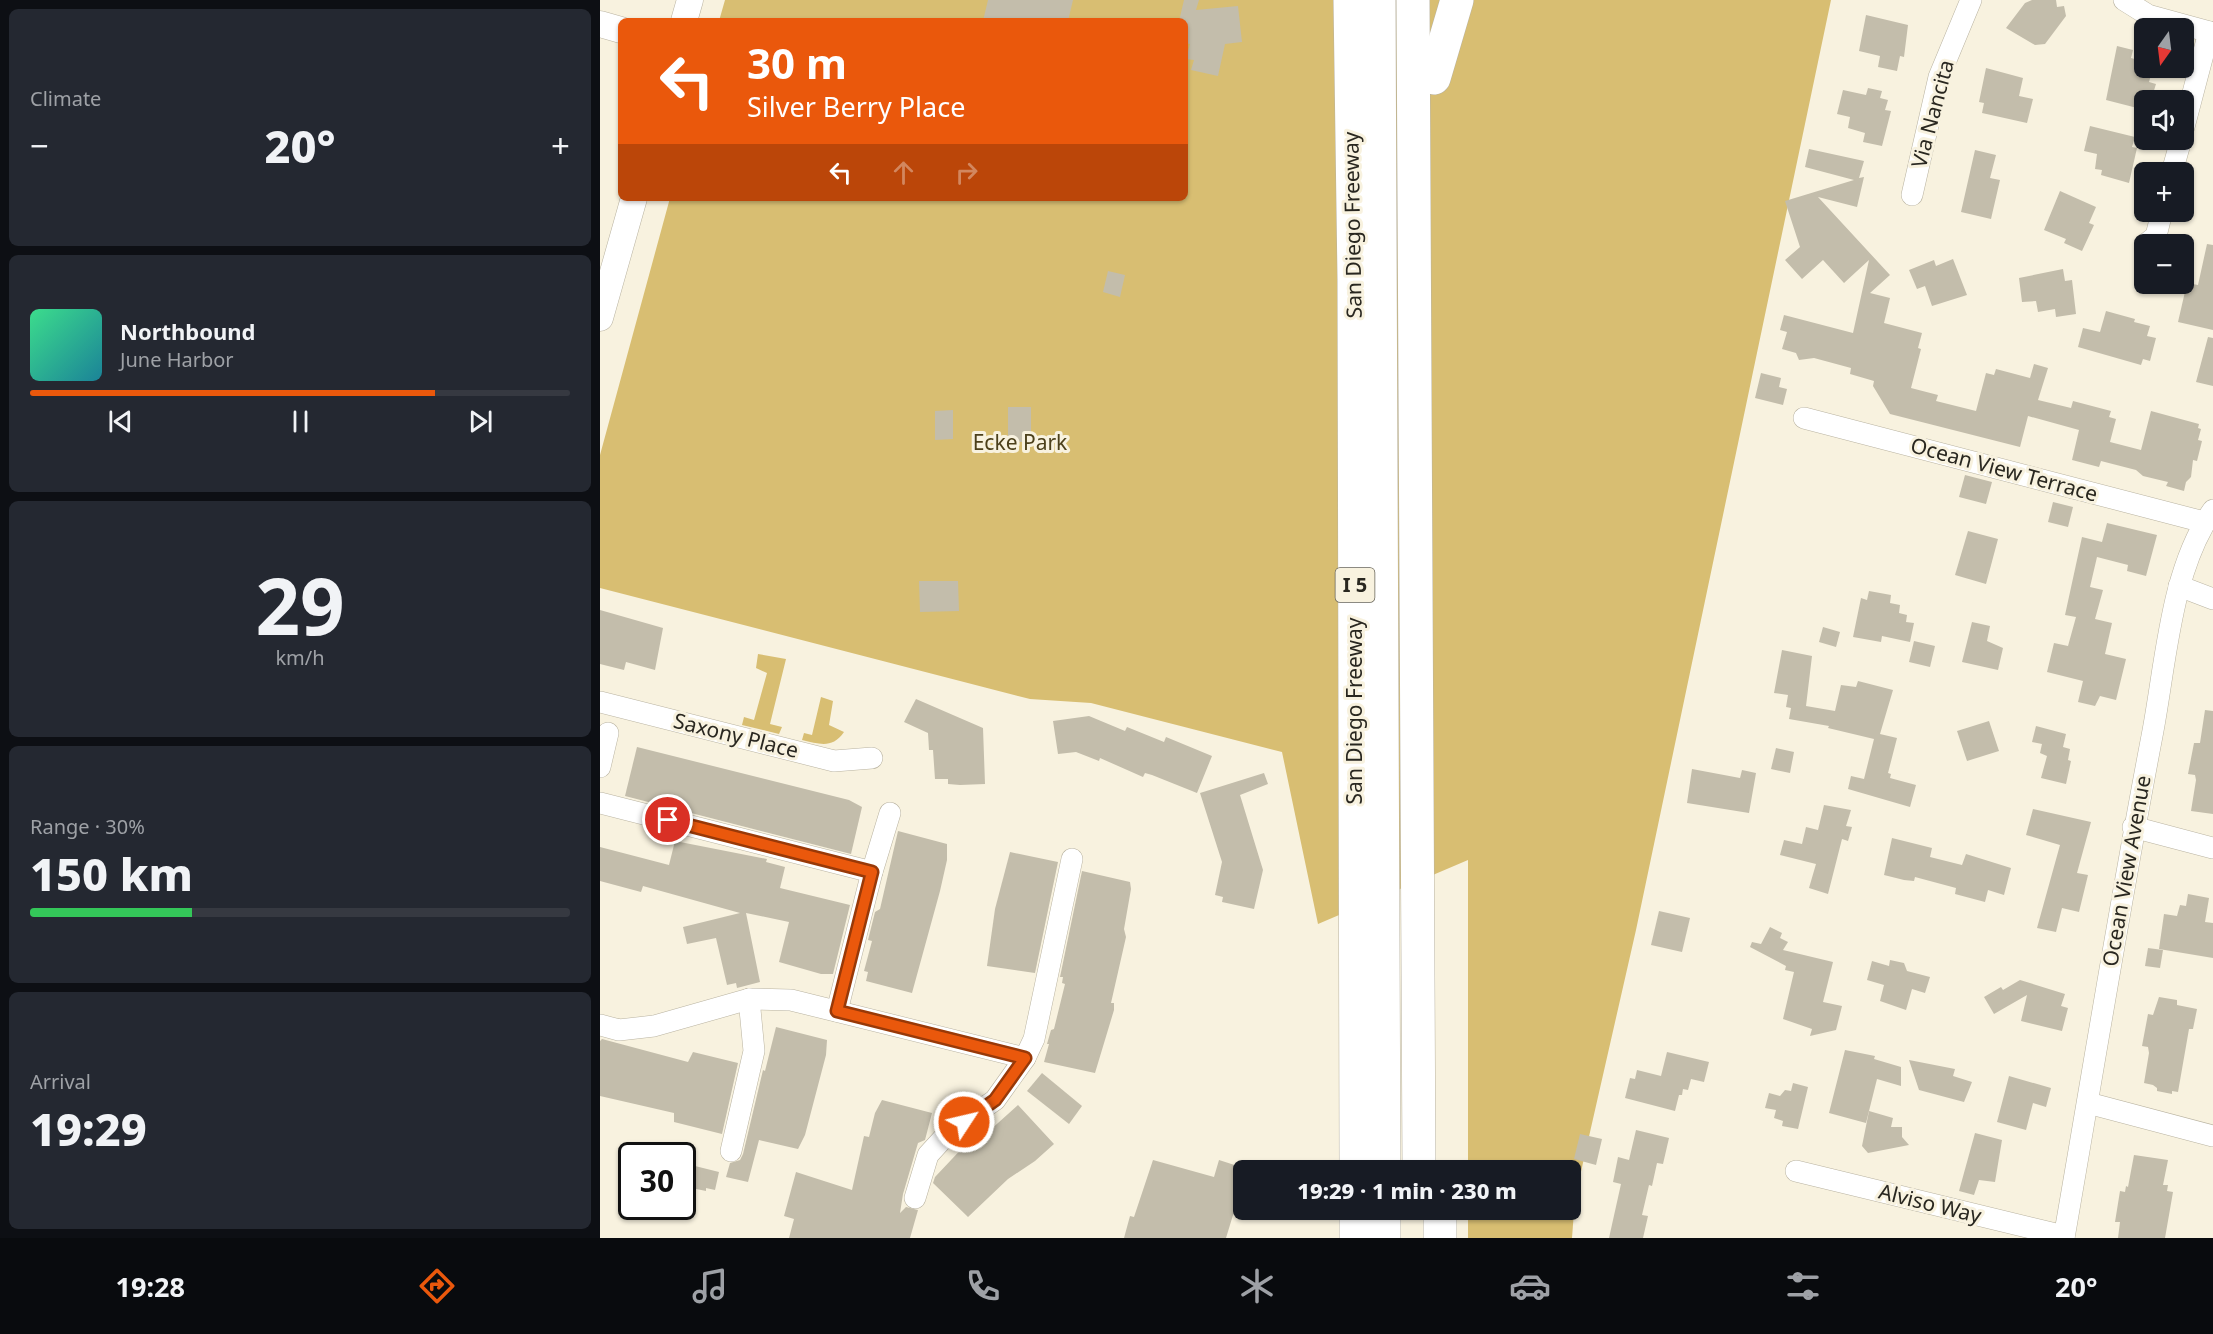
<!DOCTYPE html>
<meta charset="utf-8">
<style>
body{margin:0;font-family:"Noto Sans",sans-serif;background:#242831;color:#f1f3f6;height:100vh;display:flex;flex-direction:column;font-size:22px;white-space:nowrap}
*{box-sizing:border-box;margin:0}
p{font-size:20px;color:#9ea1a6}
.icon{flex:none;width:33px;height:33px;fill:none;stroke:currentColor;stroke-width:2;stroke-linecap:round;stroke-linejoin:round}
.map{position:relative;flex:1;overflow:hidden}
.sheet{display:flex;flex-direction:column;gap:9px;padding:9px;background:#0d0f14;width:600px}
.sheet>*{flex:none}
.hud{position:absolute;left:18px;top:18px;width:570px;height:183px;border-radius:9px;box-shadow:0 2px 4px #0004;background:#ea580c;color:#fff;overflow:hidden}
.needle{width:39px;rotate:194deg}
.buttons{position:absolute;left:1534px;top:18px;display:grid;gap:12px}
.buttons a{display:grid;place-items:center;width:60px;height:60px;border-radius:9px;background:#171b24;box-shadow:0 2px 4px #0004;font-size:30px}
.speed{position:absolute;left:18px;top:1142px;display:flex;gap:12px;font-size:30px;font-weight:700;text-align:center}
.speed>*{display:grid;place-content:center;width:78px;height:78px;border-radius:50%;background:#171b24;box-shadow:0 2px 4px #0004;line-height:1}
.speed .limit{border:3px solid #111;border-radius:9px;background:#fff;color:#111}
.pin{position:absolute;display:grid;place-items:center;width:51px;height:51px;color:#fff;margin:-26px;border:3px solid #fff;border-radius:50%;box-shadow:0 2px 6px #0007}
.me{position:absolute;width:66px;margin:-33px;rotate:55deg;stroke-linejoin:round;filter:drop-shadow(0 0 4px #0008)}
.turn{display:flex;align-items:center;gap:21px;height:126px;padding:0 30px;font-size:27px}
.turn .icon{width:78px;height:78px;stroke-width:2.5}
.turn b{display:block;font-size:42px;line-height:51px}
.lanes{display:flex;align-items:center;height:57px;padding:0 30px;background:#0003;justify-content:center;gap:30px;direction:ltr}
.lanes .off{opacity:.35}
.big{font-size:45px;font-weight:800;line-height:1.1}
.sheet .widget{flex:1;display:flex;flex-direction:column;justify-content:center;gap:9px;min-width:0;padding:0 21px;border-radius:9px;background:#242831}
.sheet .dial{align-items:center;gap:0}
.dial b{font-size:78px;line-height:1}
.song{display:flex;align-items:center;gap:18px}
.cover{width:72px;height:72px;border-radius:9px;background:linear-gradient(135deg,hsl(150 70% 55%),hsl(190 70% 35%))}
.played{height:6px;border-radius:3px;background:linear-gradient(90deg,#ea580c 75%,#363941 75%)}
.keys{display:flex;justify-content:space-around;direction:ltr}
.heat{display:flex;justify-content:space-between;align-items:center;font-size:33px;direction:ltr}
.charge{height:9px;border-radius:4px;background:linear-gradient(90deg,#34c759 30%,#363941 0)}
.trip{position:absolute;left:633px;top:1160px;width:348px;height:60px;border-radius:9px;background:#171b24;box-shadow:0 2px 4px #0004;font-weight:800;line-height:60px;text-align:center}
.dock{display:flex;height:96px;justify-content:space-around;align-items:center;background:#090b0e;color:#9ea1a6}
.dock .icon{width:42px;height:42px}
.dock .current{color:#ea580c}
.dock b{font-size:27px;color:#f1f3f6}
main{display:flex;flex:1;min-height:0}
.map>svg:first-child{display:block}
.green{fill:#d8be72}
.building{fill:#c3bdab}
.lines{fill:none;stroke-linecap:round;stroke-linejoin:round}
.minor-casing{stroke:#b9b3a1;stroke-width:22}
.tertiary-casing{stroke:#b9b3a1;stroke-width:27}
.motorway-casing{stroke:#b9b3a1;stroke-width:34}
.minor{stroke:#fff;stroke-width:21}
.tertiary{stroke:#fff;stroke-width:26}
.motorway{stroke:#fff;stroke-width:33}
.route-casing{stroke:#983908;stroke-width:15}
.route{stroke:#ea580c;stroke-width:10}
.labels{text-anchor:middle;stroke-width:6;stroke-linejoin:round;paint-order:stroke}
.shield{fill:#f8f2df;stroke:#676459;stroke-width:1.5}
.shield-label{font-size:20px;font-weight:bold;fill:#292720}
.street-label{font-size:21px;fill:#292720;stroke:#f8f2df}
.park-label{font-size:21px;fill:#4c401b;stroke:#f8f2df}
</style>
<main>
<section class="sheet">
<div class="widget"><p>Climate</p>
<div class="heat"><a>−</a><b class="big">20°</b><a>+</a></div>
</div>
<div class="widget">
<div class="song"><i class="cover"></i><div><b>Northbound</b><p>June Harbor</p></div></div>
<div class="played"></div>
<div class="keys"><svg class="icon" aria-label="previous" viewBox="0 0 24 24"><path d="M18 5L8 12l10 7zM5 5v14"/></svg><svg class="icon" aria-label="pause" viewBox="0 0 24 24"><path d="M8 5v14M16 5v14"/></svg><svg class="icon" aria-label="next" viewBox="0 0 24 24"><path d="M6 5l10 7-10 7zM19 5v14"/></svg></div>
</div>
<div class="widget dial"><b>29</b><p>km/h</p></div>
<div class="widget"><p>Range · 30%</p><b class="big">150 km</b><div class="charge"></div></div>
<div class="widget"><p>Arrival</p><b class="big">19:29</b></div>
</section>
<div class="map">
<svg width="1613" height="1238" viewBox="0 0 1613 1238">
<rect width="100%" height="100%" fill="#f8f2df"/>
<g class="green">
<polygon points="125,0 1231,0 1036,930 975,1198 972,1238 868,1238 868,1209 970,1209 970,1170 868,1170 868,860 718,924 682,752 491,703 430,699 0,588 0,455 70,198 585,198 585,21 119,21"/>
<polygon points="158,654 186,659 170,724 182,727 179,734 142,725 144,717 154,720 167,673 156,668"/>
<path d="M221,697L233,701L229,725L244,732C232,749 220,744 202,740L204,733L212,735Z"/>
</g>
<g class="building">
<polygon points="388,0 473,0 468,21 383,21"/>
<polygon points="584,0 599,0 596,10 638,6 642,42 625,44 618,76 591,70 594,60 586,59 590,44 585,43 585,21 579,21"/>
<polygon points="1432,0 1456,0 1457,7 1464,6 1466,16 1445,44 1435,45 1406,28 1425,3"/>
<polygon points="1266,15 1308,25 1304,57 1300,56 1297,71 1278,67 1280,56 1259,51"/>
<polygon points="1517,46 1533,50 1531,58 1545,62 1545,68 1553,68 1549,82 1556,84 1551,100 1545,100 1545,110 1506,100"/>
<polygon points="1386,68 1423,78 1419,96 1433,99 1427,123 1382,113 1384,103 1379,102"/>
<polygon points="1268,88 1282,91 1280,98 1288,100 1285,110 1291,111 1282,146 1263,142 1265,133 1248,128 1250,117 1237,114 1243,90 1266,95"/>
<polygon points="1490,126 1535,137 1532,147 1537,148 1529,183 1501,175 1502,170 1495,169 1497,154 1484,151"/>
<polygon points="1209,149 1264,161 1259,178 1264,177 1257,207 1218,197 1290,275 1270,293 1290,298 1284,323 1322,333 1318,348 1321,349 1311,388 1338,395 1336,401 1376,411 1386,373 1394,375 1396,369 1430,378 1434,364 1448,368 1438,400 1471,408 1473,401 1511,411 1509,417 1516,419 1510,442 1541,450 1551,411 1599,424 1598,428 1601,429 1598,440 1602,441 1597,461 1593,460 1591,477 1586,482 1584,491 1566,486 1568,482 1543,476 1536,470 1501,461 1499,467 1472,460 1479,430 1428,416 1420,447 1290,414 1273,386 1274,381 1250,374 1251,368 1214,358 1199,360 1196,353 1182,349 1187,332 1180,330 1184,315 1253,333 1269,260 1244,283 1223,260 1202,279 1185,260 1200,247 1185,201 1254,180 1205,167"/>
<polygon points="1375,150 1396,155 1390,178 1400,180 1391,219 1361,212"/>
<polygon points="1460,191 1496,207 1489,223 1494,225 1482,251 1464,243 1466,239 1444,230"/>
<polygon points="1607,244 1613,245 1613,330 1578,322 1587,283 1598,285"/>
<polygon points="1353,259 1367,295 1332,306 1325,286 1317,289 1309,270 1334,260 1336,266"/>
<polygon points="1463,269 1465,281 1472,280 1476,314 1456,317 1455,309 1438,312 1436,301 1422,302 1419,278"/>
<polygon points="508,271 525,275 520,297 503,292"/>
<polygon points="1506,311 1535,319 1534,322 1550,326 1547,336 1556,338 1550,361 1543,359 1541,365 1478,347 1483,328 1500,332"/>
<polygon points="1608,337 1613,338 1613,386 1596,382"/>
<polygon points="1161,373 1181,378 1179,387 1187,389 1183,405 1155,398"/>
<rect x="408" y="407" width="23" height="35"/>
<polygon points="353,410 353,439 335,440 335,411"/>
<polygon points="1365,475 1392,482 1386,504 1359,497"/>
<polygon points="1453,502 1473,507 1468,527 1448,522"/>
<polygon points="1507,523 1557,535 1546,576 1527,571 1528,565 1497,557 1490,587 1503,590 1495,619 1512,623 1505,654 1526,659 1516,700 1500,696 1495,706 1478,702 1483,681 1447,672 1454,643 1468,646 1476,617 1465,615 1482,537 1502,542"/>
<polygon points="1368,531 1398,539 1386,584 1355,575"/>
<polygon points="319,581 358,581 359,611 320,612"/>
<polygon points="1269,591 1291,595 1290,603 1300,605 1299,613 1307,615 1306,622 1314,623 1310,642 1282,636 1281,642 1253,637 1261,598 1267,600"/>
<polygon points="0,610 63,628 55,670 26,662 24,670 0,664"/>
<polygon points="1372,622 1390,626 1387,641 1403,648 1398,670 1362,662"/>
<polygon points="1223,627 1240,632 1236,647 1219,642"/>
<polygon points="1314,641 1335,646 1330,667 1309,662"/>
<polygon points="1182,650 1212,656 1206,706 1235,711 1241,685 1256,687 1258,681 1293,690 1280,734 1297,738 1288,773 1291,774 1290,778 1316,785 1310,807 1248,789 1251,776 1264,779 1274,739 1228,728 1229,726 1189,719 1191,708 1186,707 1188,695 1174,693"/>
<polygon points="316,699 383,728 385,784 360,785 348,784 348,779 335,779 333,750 329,750 328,733 304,722"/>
<polygon points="1605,710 1613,711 1613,814 1591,811 1596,780 1595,775 1588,774 1594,743 1600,743"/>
<polygon points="489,716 525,731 527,727 564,742 566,737 612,756 597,793 552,775 545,773 543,777 500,758 499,761 476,752 458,754 453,721"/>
<polygon points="1389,721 1399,751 1367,761 1357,731"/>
<polygon points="1436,726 1466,734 1463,747 1470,749 1468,760 1471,761 1466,784 1441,778 1447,756 1440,753 1442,744 1432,742"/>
<polygon points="37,747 249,800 262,807 251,854 25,796"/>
<polygon points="1176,748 1194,752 1190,773 1171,769"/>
<polygon points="1092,769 1140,778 1142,770 1156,773 1149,813 1087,803"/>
<polygon points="664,773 668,784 640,795 663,870 654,909 622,902 623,897 615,895 622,862 600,793"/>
<polygon points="1224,805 1251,810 1246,826 1252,827 1248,841 1242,839 1228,894 1209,888 1216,864 1180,855 1184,840 1202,844 1206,827 1218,830"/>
<polygon points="1433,809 1491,822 1477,873 1488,875 1479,912 1462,908 1456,932 1437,928 1460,845 1426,835"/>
<polygon points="298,831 347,844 347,860 340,891 312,993 266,981 268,972 264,971 272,941 268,940 275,912 280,909"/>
<polygon points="1292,838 1332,848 1330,857 1362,865 1366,854 1411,868 1404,895 1388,890 1385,902 1355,894 1356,888 1315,877 1314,881 1304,880 1284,875"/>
<polygon points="75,841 167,859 166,862 185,867 180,888 250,905 233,974 221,974 179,962 189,922 146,913 160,982 137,988 136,983 127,985 116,938 87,944 83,927 140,913 43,886 41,892 0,881 0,847 69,865"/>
<polygon points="410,852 458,862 435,973 387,966 395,909"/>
<polygon points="482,871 530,882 531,889 524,929 526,937 511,1003 514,1003 514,1010 495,1073 444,1062 449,1044 447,1044 451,1030 454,1029 465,984 462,983 463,977 460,977"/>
<polygon points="1588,894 1609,898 1605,922 1613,923 1613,958 1559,949 1564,914 1577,916 1580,905 1586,906"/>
<polygon points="1059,911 1090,918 1082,952 1051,945"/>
<polygon points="1170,927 1182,933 1180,938 1188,942 1183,950 1233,962 1223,1002 1242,1006 1236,1030 1210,1036 1212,1029 1183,1019 1194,972 1185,970 1186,966 1150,947 1152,942 1161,944"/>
<polygon points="1548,948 1563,950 1560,968 1545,966"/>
<polygon points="1290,960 1304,963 1307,971 1330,977 1325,993 1312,989 1306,1010 1280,1001 1284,985 1267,980 1272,961 1289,966"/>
<polygon points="1420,980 1465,994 1461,1006 1468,1008 1462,1031 1421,1021 1427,995 1394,1014 1384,997 1401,987 1403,990"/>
<polygon points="1559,997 1577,1000 1577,1005 1597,1009 1593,1029 1589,1029 1578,1092 1572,1091 1572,1094 1557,1091 1557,1088 1553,1085 1544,1083 1549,1053 1548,1047 1542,1046 1548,1014 1553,1015"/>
<polygon points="176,1027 227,1040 226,1055 205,1135 198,1149 159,1140 148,1182 126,1177 130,1163 140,1160 143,1154 163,1070 165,1071"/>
<polygon points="2,1039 88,1062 93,1052 138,1063 122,1134 74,1122 74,1113 0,1096 0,1041"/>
<polygon points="1245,1050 1275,1056 1274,1059 1301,1067 1301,1086 1277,1079 1266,1123 1229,1113"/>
<polygon points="1067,1052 1109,1062 1104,1082 1091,1079 1088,1090 1083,1089 1082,1095 1079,1095 1075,1111 1025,1098 1030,1078 1035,1079 1037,1070 1061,1076"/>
<polygon points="1309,1060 1355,1069 1353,1076 1372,1082 1364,1102 1319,1090"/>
<polygon points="442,1073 482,1106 469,1124 427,1091"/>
<polygon points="1409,1076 1451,1088 1446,1107 1433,1103 1426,1130 1397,1122"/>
<polygon points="1193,1083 1208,1087 1198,1129 1182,1126 1183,1121 1174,1118 1176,1110 1165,1108 1169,1093 1180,1096 1185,1090 1191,1091"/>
<polygon points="282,1100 332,1113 325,1140 318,1143 303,1194 300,1213 306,1207 318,1210 310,1238 189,1238 194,1219 184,1216 196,1172 252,1190 264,1136 269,1137 275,1113"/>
<polygon points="418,1105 454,1144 435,1161 408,1179 368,1217 333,1183 335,1177 368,1142 386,1129 388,1132"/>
<polygon points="1269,1111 1293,1118 1291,1127 1302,1127 1302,1137 1309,1145 1268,1153 1262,1146"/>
<polygon points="1036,1130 1069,1138 1063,1164 1057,1163 1052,1186 1049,1185 1042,1215 1048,1216 1043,1238 1009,1238 1021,1184 1013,1182 1018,1157 1029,1160"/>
<polygon points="1375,1133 1402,1140 1395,1182 1379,1180 1374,1195 1359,1191"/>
<polygon points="980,1134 1002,1139 996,1165 974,1159"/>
<polygon points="1534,1155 1568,1160 1563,1185 1568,1185 1567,1191 1573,1192 1565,1238 1518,1238 1520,1222 1515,1222 1520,1191 1525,1192 1526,1186 1528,1187"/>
<polygon points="553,1160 614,1177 619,1160 647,1169 644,1170 644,1179 626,1238 524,1238 530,1216 534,1217"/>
<polygon points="87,1164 119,1172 115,1190 106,1188 106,1191 82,1186"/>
</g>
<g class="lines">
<defs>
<g id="minor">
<polyline points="1524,0 1548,15 1613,33"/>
<polyline points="1584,127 1609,32"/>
<polyline points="1572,172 1581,140"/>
<polyline points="1312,195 1339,77 1371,0"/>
<polyline points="1546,244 1556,236 1562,212"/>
<polyline points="1204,418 1604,522"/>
<polyline points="1579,586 1613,599"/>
<polyline points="0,702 234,761 272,758"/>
<polyline points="0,767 8,733"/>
<polyline points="0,803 272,872"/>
<polyline points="1533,827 1613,848"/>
<polyline points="237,1011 272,872 290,813"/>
<polyline points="0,1025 19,1030 54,1026 149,999 191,1000 425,1058"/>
<polyline points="1488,1103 1613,1136"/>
<polyline points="131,1151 154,1051 149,999"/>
<polyline points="1196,1171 1464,1236"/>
<polyline points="315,1198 328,1155 349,1132 395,1100 425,1058 434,1039 472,859"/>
<path d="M1464,1238C1493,1071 1520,903 1552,736C1566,664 1570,571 1613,510"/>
</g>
<g id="tertiary">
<polyline points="84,21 90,0"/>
<polyline points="0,24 21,30"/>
<polyline points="0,318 34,198"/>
</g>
<g id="motorway">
<polyline points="750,0 754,279 756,1170"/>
<polyline points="779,0 784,1170"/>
<polyline points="813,0 819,1170"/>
<polyline points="834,78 857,0"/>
<polyline points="756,1209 756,1238"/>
<polyline points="784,1209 784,1238"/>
<polyline points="840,1209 840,1238"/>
</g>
</defs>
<use href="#minor" class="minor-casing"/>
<use href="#tertiary" class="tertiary-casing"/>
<use href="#motorway" class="motorway-casing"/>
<use href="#minor" class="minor"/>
<use href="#tertiary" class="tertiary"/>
<use href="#motorway" class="motorway"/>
</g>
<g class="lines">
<defs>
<polyline id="route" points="68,820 272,872 237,1011 425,1058 395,1100 364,1122"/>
</defs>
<use href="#route" class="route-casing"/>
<use href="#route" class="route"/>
</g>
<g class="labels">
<rect class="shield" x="735.5" y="568" width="39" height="34" rx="4.5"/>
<g class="shield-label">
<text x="755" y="592">I 5</text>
</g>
<g class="street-label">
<text transform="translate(1333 114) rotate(-75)" y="7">Via Nancita</text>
<text transform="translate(753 225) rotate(-91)" y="7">San Diego Freeway</text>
<text transform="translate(1404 470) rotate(15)" y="7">Ocean View Terrace</text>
<text transform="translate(755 711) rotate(-90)" y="7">San Diego Freeway</text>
<text transform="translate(136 736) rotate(14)" y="7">Saxony Place</text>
<text transform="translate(1527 871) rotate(-80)" y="7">Ocean View Avenue</text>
<text transform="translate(1330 1204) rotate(14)" y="7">Alviso Way</text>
</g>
<g class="park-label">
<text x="420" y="450">Ecke Park</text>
</g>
</g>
</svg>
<div class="buttons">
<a><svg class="needle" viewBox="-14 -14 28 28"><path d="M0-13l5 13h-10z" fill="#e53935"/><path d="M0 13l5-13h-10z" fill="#9ea1a6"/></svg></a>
<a><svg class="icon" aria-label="sound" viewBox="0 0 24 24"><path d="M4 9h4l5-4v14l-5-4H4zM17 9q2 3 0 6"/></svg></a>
<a>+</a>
<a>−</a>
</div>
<div class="speed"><div class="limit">30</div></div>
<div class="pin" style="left:68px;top:820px;background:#d93025"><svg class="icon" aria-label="arrive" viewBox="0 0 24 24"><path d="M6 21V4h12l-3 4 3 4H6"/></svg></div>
<svg class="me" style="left:364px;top:1122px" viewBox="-20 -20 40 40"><circle r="17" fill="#ea580c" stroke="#fff" stroke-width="3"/><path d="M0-11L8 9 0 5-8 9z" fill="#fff"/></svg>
<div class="trip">19:29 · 1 min · 230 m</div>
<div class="hud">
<div class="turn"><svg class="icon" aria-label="left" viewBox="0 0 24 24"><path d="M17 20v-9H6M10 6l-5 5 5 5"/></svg><div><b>30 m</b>Silver Berry Place</div></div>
<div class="lanes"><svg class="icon" aria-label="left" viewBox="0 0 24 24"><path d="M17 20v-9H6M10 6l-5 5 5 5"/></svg><svg class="icon off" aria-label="ahead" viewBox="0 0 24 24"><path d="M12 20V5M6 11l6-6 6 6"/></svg><svg class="icon off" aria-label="right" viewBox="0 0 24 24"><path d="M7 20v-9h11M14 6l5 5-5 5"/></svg></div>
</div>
</div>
</main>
<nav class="dock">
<b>19:28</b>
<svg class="icon current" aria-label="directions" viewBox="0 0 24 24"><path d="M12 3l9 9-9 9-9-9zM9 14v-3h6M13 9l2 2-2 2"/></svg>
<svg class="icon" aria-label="music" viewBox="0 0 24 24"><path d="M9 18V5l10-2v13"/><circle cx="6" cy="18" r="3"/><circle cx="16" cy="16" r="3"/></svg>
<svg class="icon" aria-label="phone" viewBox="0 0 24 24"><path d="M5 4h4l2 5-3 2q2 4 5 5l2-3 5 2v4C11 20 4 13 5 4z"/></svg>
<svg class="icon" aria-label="climate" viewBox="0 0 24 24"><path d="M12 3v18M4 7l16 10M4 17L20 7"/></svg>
<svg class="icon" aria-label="car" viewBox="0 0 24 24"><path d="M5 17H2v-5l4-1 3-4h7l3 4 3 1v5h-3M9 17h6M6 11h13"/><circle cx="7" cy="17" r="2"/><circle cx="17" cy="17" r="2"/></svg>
<svg class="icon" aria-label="filters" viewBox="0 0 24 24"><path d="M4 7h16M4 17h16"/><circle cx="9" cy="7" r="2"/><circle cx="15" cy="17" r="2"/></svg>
<b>20°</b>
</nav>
